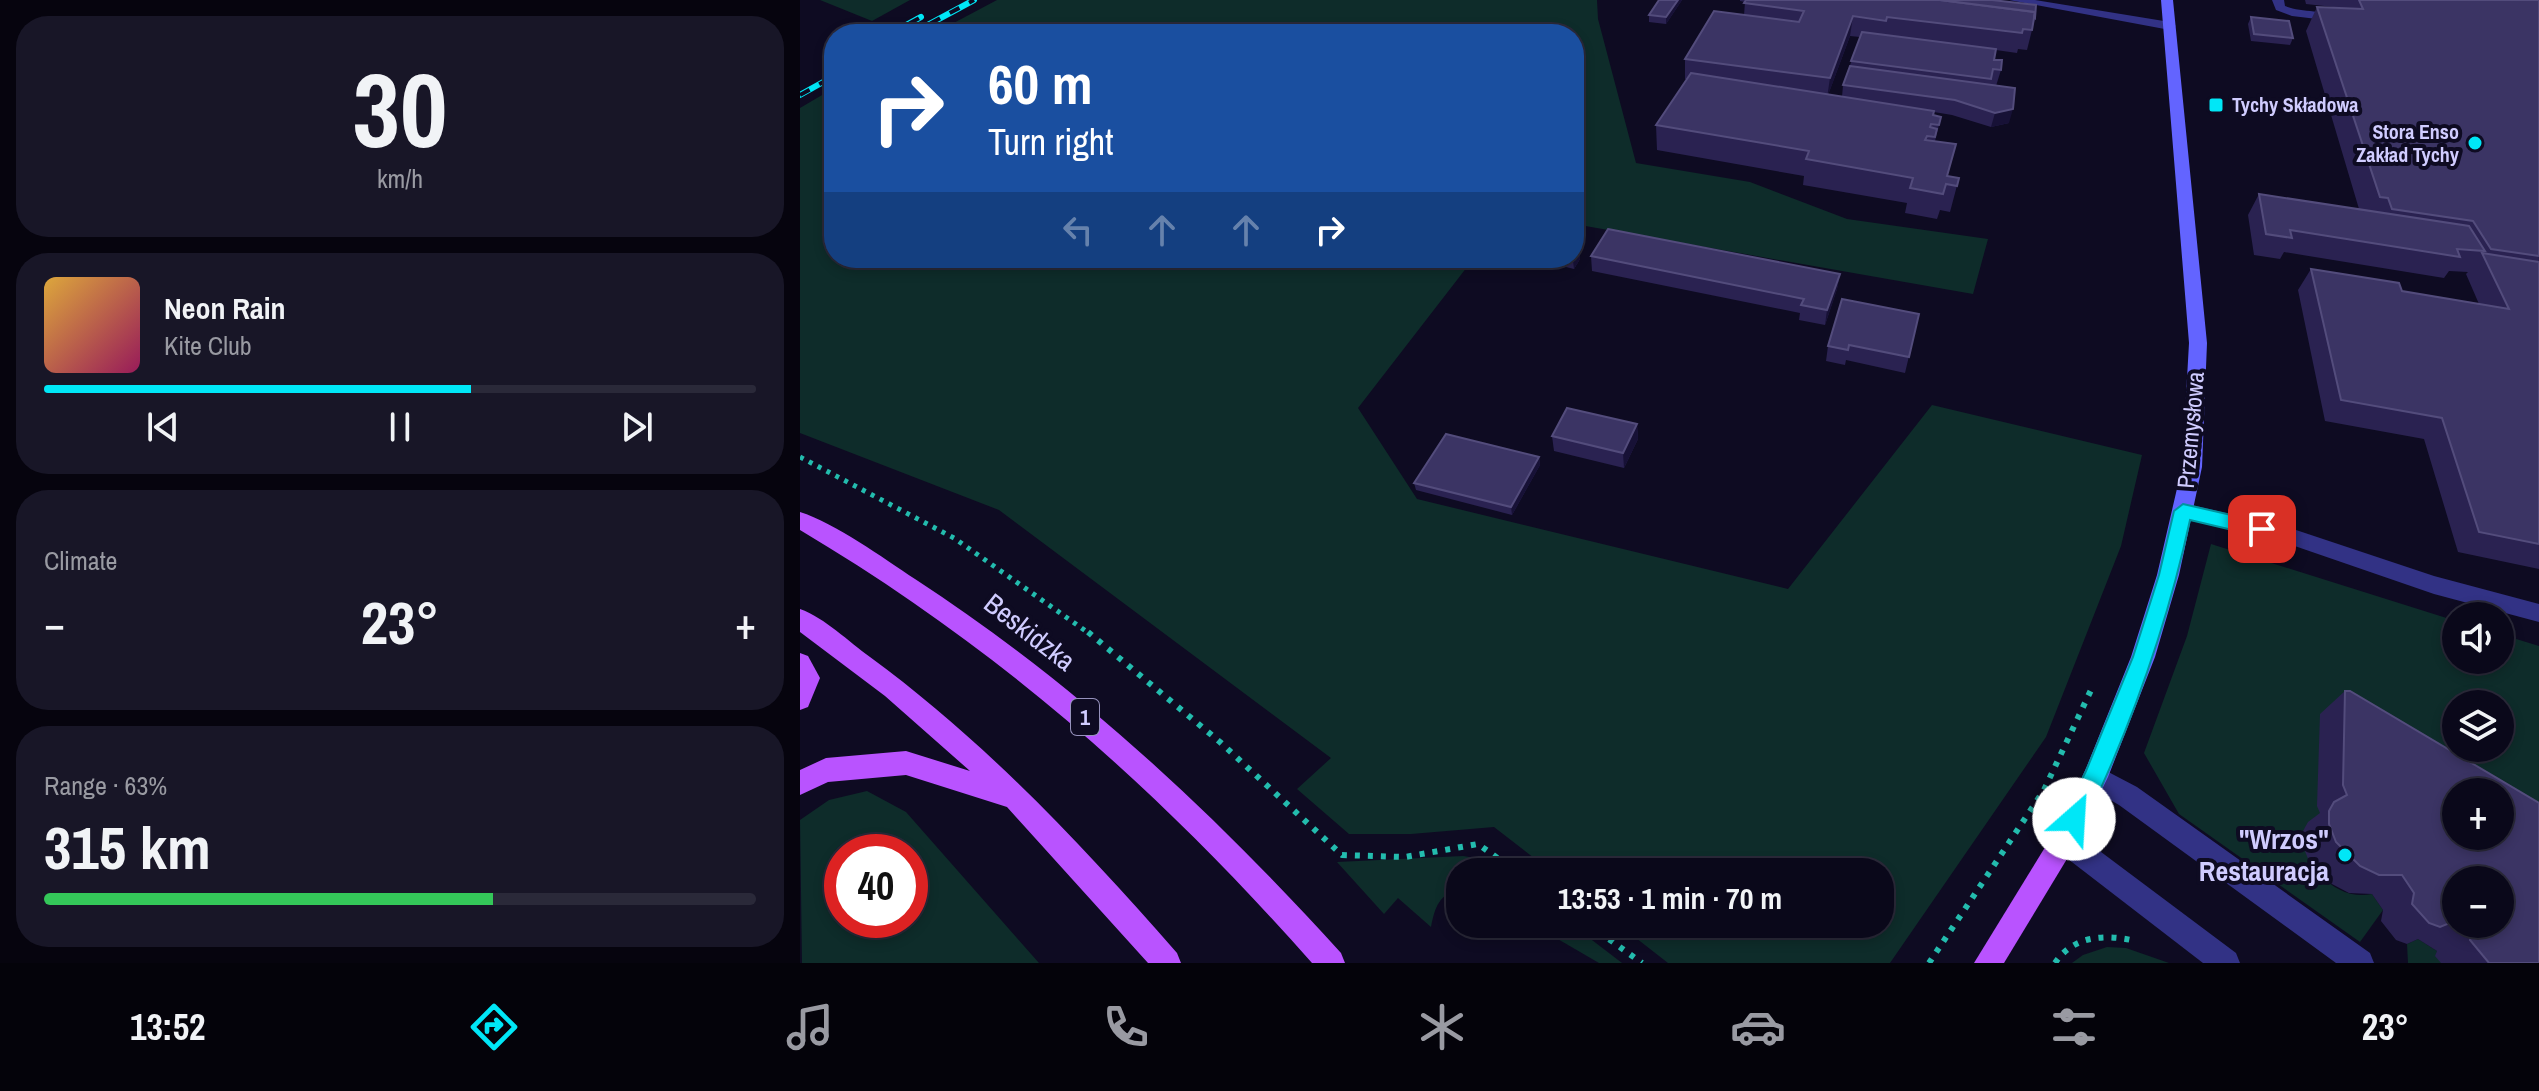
<!DOCTYPE html>
<meta charset="utf-8">
<style>
body{margin:0;font-family:"Archivo Narrow",sans-serif;background:#181627;color:#f1f3f6;height:100vh;display:flex;flex-direction:column;font-size:30px;white-space:nowrap}
*{box-sizing:border-box;margin:0}
p{font-size:26px;color:#999aa2}
.icon{flex:none;width:44px;height:44px;fill:none;stroke:currentColor;stroke-width:2;stroke-linecap:round;stroke-linejoin:round}
.map{position:relative;flex:1;overflow:hidden}
.panel{display:flex;flex-direction:column;gap:16px;padding:16px;background:#06040e;width:800px}
.panel>*{flex:none}
.hud{position:absolute;left:24px;top:24px;width:760px;height:244px;border-radius:32px;box-shadow:0 4px 12px #0003,0 0 0 2px #2a2939;background:#1a4fa0;color:#fff;overflow:hidden}
.tools{position:absolute;left:1642px;top:602px;display:grid;gap:16px}
.tools a{display:grid;place-items:center;width:72px;height:72px;border-radius:50%;background:#0a081a;box-shadow:0 4px 12px #0003,0 0 0 2px #2a2939;font-size:40px}
.speed{position:absolute;left:24px;top:834px;display:flex;gap:16px;font-size:40px;font-weight:700;text-align:center}
.speed>*{display:grid;place-content:center;width:104px;height:104px;border-radius:50%;background:#0a081a;box-shadow:0 4px 12px #0003,0 0 0 2px #2a2939;line-height:1}
.speed .limit{border:12px solid #d22;background:#fff;color:#111}
.pin{position:absolute;display:grid;place-items:center;width:68px;height:68px;color:#fff;margin:-34px;border-radius:16px;box-shadow:0 4px 12px #0006}
.me{position:absolute;width:88px;margin:-44px;rotate:26deg;stroke-linejoin:round;filter:drop-shadow(0 0 6px #0008)}
.turn{display:flex;align-items:center;gap:28px;height:168px;padding:0 32px;font-size:36px}
.turn .icon{width:104px;height:104px;stroke-width:2.5}
.turn b{display:block;font-size:56px;line-height:68px}
.lanes{display:flex;align-items:center;height:76px;padding:0 32px;background:#0003;justify-content:center;gap:40px;direction:ltr}
.lanes .off{opacity:.35}
.big{font-size:60px;font-weight:700;line-height:1.1}
.panel .tile{flex:1;display:flex;flex-direction:column;justify-content:center;gap:12px;min-width:0;padding:0 28px;border-radius:32px;background:#181627}
.panel .dial{align-items:center;gap:0}
.dial b{font-size:104px;line-height:1}
.song{display:flex;align-items:center;gap:24px}
.cover{width:96px;height:96px;border-radius:12px;background:linear-gradient(135deg,hsl(40 70% 55%),hsl(330 70% 35%))}
.played{height:8px;border-radius:4px;background:linear-gradient(90deg,#00e7f7 60%,#2a2939 60%)}
.keys{display:flex;justify-content:space-around;direction:ltr}
.heat{display:flex;justify-content:space-between;align-items:center;font-size:44px;direction:ltr}
.charge{height:12px;border-radius:6px;background:linear-gradient(90deg,#34c759 63%,#2a2939 0)}
.trip{position:absolute;left:646px;top:858px;width:448px;height:80px;border-radius:32px;background:#0a081a;box-shadow:0 4px 12px #0003,0 0 0 2px #2a2939;font-weight:700;line-height:80px;text-align:center}
.tab-bar{display:flex;height:128px;justify-content:space-around;align-items:center;background:#04030a;color:#999aa2}
.tab-bar .icon{width:56px;height:56px}
.tab-bar .active{color:#00e7f7}
.tab-bar b{font-size:36px;color:#f1f3f6}
main{display:flex;flex:1;min-height:0}
.map>svg:first-child{display:block}
.green{fill:#0e2c2a;fill-rule:evenodd}
.lines{fill:none;stroke-linecap:round;stroke-linejoin:round}
.path-far1{stroke:#23bcae;stroke-width:5;stroke-dasharray:4 6;stroke-linecap:butt}
.path{stroke:#23bcae;stroke-width:6;stroke-dasharray:5 8;stroke-linecap:butt}
.lane{fill:#323285;fill-rule:evenodd}
.street{fill:#323285;fill-rule:evenodd}
.secondary{fill:#6364ff;fill-rule:evenodd}
.primary{fill:#b953ff;fill-rule:evenodd}
.rail-casing{stroke:#00e7f7;stroke-width:6}
.rail{stroke:#0e0b22;stroke-width:4;stroke-dasharray:11;stroke-linecap:butt}
.wall{fill:#2a2251;fill-rule:evenodd}
.shaded-wall{fill:#171136}
.building{fill:#3b3464;stroke:#534c7c;stroke-width:2;fill-rule:evenodd}
.route{fill:#00e7f7;stroke:#0096a1;stroke-width:2}
.poi-dot{fill:#00e7f7;stroke:#0e0b22;stroke-width:3}
.labels{text-anchor:middle;stroke-width:8;stroke-linejoin:round;paint-order:stroke}
.far-poi-label{font-size:20px;font-weight:bold;fill:#d0ccff;stroke:#0e0b22;text-anchor:start}
.shield{fill:#0e0b22;stroke:#9692bd;stroke-width:2}
.shield-label{font-size:22px;font-weight:bold;fill:#d0ccff}
.street-label{font-size:24px;fill:#d0ccff;stroke:#0e0b22}
.near-street-label{font-size:28px;fill:#d0ccff;stroke:#0e0b22}
.near-poi-label{font-size:28px;font-weight:bold;fill:#d0ccff;stroke:#0e0b22;text-anchor:end}
</style>
<main>
<section class="panel">
<div class="tile dial"><b>30</b><p>km/h</p></div>
<div class="tile">
<div class="song"><i class="cover"></i><div><b>Neon Rain</b><p>Kite Club</p></div></div>
<div class="played"></div>
<div class="keys"><svg class="icon" aria-label="previous" viewBox="0 0 24 24"><path d="M18 5L8 12l10 7zM5 5v14"/></svg><svg class="icon" aria-label="pause" viewBox="0 0 24 24"><path d="M8 5v14M16 5v14"/></svg><svg class="icon" aria-label="next" viewBox="0 0 24 24"><path d="M6 5l10 7-10 7zM19 5v14"/></svg></div>
</div>
<div class="tile"><p>Climate</p>
<div class="heat"><a>−</a><b class="big">23°</b><a>+</a></div>
</div>
<div class="tile"><p>Range · 63%</p><b class="big">315 km</b><div class="charge"></div></div>
</section>
<div class="map">
<svg width="1739" height="963" viewBox="0 0 1739 963">
<rect width="100%" height="100%" fill="#0e0b22"/>
<g class="green">
<polygon points="20,0 110,0 72,21"/>
<polygon points="197,0 797,0 798,19 836,163 950,182 1047,219 1188,239 1173,294 774,224 774,34 133,34"/>
<polygon points="34,88 34,258 674,258 558,408 617,499 988,589 1132,405 1342,455 1321,546 1246,737 1090,963 868,963 818,924 1080,924 1080,872 752,872 694,827 611,834 549,834 497,789 531,758 199,510 0,433 0,108"/>
<path d="M1411,544L1656,621V660H1700V634L1739,646V848L1700,792H1656L1515,817L1503,831C1502,865 1536,902 1572,894L1583,910L1560,942L1379,814L1344,753L1387,636ZM1656,704H1700V748H1656Z"/>
<path d="M67,791L106,812L239,963H2L0,820L29,800ZM42,852H110V920H42Z"/>
<path d="M663,856L687,860L703,872H660V889C639,894 635,907 631,927L598,898L584,914L537,862Z"/>
<polygon points="732,924 771,924 822,963 799,963"/>
<polygon points="1618,939 1637,951 1636,956 1642,963 1608,963 1607,944"/>
<polygon points="1307,947 1326,948 1369,963 1272,963 1283,955"/>
</g>
<g class="lines">
<polyline class="path-far1" points="0,457 154,538 290,634"/>
<g class="path">
<polyline points="288,632 420,742 542,855 605,857 678,844 717,872"/>
<polyline points="788,924 842,963"/>
<polyline points="1129,963 1244,790 1291,690"/>
<path d="M1255,963C1274,935 1305,934 1336,941"/>
</g>
<g class="lane">
<path d="M1472,0H1484L1485,6C1502,13 1525,9 1540,18L1534,21L1492,16L1476,10Z"/>
<polygon points="1383,503 1487,527 1634,576 1739,604 1739,622 1634,594 1486,543 1376,517 1373,511 1376,505"/>
<polygon points="1295,765 1337,787 1570,953 1574,963 1536,963 1319,805 1286,786 1282,777 1286,768"/>
<polygon points="1264,827 1273,831 1436,953 1440,963 1403,963 1255,849 1251,840 1255,831"/>
</g>
<polygon class="street" points="1209,0 1235,0 1370,22 1376,26 1370,30"/>
<polygon class="secondary" points="1361,0 1373,0 1407,343 1402,467 1379,575 1355,657 1308,777 1273,849 1264,853 1255,849 1251,840 1285,771 1331,657 1357,575 1382,467 1389,343"/>
<g class="primary">
<path d="M0,512C35,523 83,558 115,579C275,683 413,812 541,953L545,963H512C358,789 200,649 0,530Z"/>
<path d="M0,609C25,618 49,642 70,657C186,742 283,846 377,953L381,963H348L207,807L106,775L28,782L0,795V770L26,758L106,751L170,771L85,696L0,632Z"/>
<polygon points="0,653 8,656 20,678 8,707 0,710"/>
<polygon points="1264,827 1273,831 1277,840 1273,849 1204,963 1174,963 1255,831"/>
</g>
<defs>
<g id="rail">
<polyline points="90,34 121,17"/>
<polyline points="111,34 174,0"/>
<polyline points="0,95 34,76"/>
</g>
</defs>
<use href="#rail" class="rail-casing"/>
<use href="#rail" class="rail"/>
</g>
<g class="wall">
<polygon points="859,0 882,0 866,24 849,22 849,15"/>
<path d="M940,0H1192L1235,18L1227,50L1218,49L1217,53L1196,50L1194,60L1201,70L1196,86L1209,123L1191,127L1152,115L1134,112L1133,116L1141,117L1135,141L1148,176L1159,178L1150,212L1140,210L1137,219L1105,213L1107,203L1003,185L1004,176L857,150L856,125L887,79H885V59L944,15L945,2L940,1ZM1050,36L1060,37L1043,85L1042,97L1028,95Z"/>
<polygon points="1505,0 1739,0 1739,569 1658,552 1624,439 1525,421 1498,290 1511,269 1602,291 1679,304 1666,274 1668,272 1649,271 1644,278 1484,252 1480,259 1454,255 1448,215 1459,194 1559,209 1506,31 1517,7 1542,8 1506,4"/>
<polygon points="1451,17 1493,38 1490,45 1451,41 1448,24"/>
<polygon points="780,251 780,259 774,269 758,265 757,258"/>
<polygon points="791,256 1040,274 1037,289 1025,325 999,320 1000,313 792,271"/>
<polygon points="1119,314 1105,373 1046,360 1045,365 1026,361 1028,346"/>
<polygon points="837,424 838,439 824,468 754,451 752,436"/>
<polygon points="739,457 740,465 712,515 616,490 614,483"/>
<polygon points="1545,691 1739,963 1641,963 1635,956 1637,951 1618,939 1607,944 1596,940 1581,921 1583,910 1572,894 1549,893 1532,884 1509,861 1502,844 1503,831 1508,822 1520,813 1517,806 1520,714"/>
</g>
<g class="shaded-wall">
<polygon points="878,0 882,0 866,24 866,17"/>
<polygon points="1053,16 1050,36 1027,98 1030,78"/>
<polygon points="1213,109 1209,123 1191,127 1195,113"/>
<polygon points="780,251 780,259 774,269 773,261"/>
<polygon points="1040,274 1037,289 1025,325 1027,310"/>
<polygon points="837,424 838,439 824,468 823,453"/>
<polygon points="739,457 740,465 712,515 711,507"/>
</g>
<g class="building">
<polygon points="859,0 878,0 866,17 849,15"/>
<polygon points="946,0 1140,0 1235,12 1232,30 1223,29 1222,33 1087,17 1086,21 1053,16 1030,78 885,59 914,11 999,22 1004,11 944,3"/>
<polygon points="1140,0 1192,0 1236,5 1235,18 1234,17 1235,12"/>
<polygon points="1559,0 1739,0 1739,256 1691,249 1673,221 1592,209 1588,198 1580,197 1517,7 1563,9"/>
<polygon points="1451,17 1489,21 1493,38 1454,34"/>
<polygon points="1062,32 1196,49 1194,60 1202,60 1201,70 1193,69 1191,79 1051,61"/>
<polygon points="1050,66 1215,88 1213,109 1195,113 1155,100 1043,85"/>
<polygon points="891,73 1134,111 1133,115 1141,117 1139,125 1131,124 1130,127 1137,129 1135,137 1127,136 1125,140 1156,144 1147,176 1159,178 1157,186 1146,184 1143,194 1110,188 1113,178 1006,159 1009,151 856,125"/>
<polygon points="1459,194 1669,226 1685,251 1657,249 1660,257 1490,230 1492,238 1466,234"/>
<polygon points="808,229 1040,274 1027,310 1001,305 1004,299 791,256"/>
<polygon points="774,250 780,251 773,261 759,258 774,258"/>
<polygon points="1682,253 1739,262 1739,544 1679,532 1642,418 1541,400 1511,269 1599,283 1602,291 1709,309"/>
<polygon points="1042,299 1119,314 1109,357 1049,345 1048,350 1028,346"/>
<polygon points="767,408 837,424 823,453 752,436"/>
<polygon points="646,434 739,457 711,507 614,483"/>
<path d="M1545,691H1550L1739,803V963H1689L1670,940L1672,934L1652,922L1640,927L1629,923L1612,904L1614,893L1602,875H1579L1560,866L1536,842L1529,824V811L1534,802L1547,795L1543,785ZM1656,792H1700V836H1656ZM1656,880H1700V924H1656Z"/>
</g>
<path class="route" d="M1383,504L1462,522L1468,524L1471,529L1468,534L1462,537L1390,520C1367,627 1330,729 1283,827L1274,831L1266,827L1262,819L1286,771L1333,657L1359,575L1374,511Z"/>
<g class="poi-dot">
<rect x="1408" y="97" width="16" height="16" rx="4"/>
<circle cx="1675" cy="143" r="8"/>
<circle cx="1545" cy="855" r="8"/>
</g>
<g class="labels">
<g class="far-poi-label">
<text x="1432" y="112">Tychy Składowa</text>
<text x="1659" y="139" text-anchor="end">Stora Enso<tspan x="1659" dy="23">Zakład Tychy</tspan></text>
</g>
<rect class="shield" x="271" y="699" width="28" height="36" rx="6"/>
<g class="shield-label">
<text x="285" y="725">1</text>
</g>
<g class="street-label">
<text transform="translate(1391 430) rotate(-85)" y="8">Przemysłowa</text>
</g>
<g class="near-street-label">
<text transform="translate(230 632) rotate(38)" y="10">Beskidzka</text>
</g>
<g class="near-poi-label">
<text x="1529" y="849">"Wrzos"<tspan x="1529" dy="32">Restauracja</tspan></text>
</g>
</g>
</svg>
<div class="tools">
<a><svg class="icon" aria-label="sound" viewBox="0 0 24 24"><path d="M4 9h4l5-4v14l-5-4H4zM17 9q2 3 0 6"/></svg></a>
<a><svg class="icon" aria-label="layers" viewBox="0 0 24 24"><path d="M12 4l9 5-9 5-9-5zM3 14l9 5 9-5"/></svg></a>
<a>+</a>
<a>−</a>
</div>
<div class="speed"><div class="limit">40</div></div>
<div class="pin" style="left:1462px;top:529px;background:#d93025"><svg class="icon" aria-label="arrive" viewBox="0 0 24 24"><path d="M6 21V4h12l-3 4 3 4H6"/></svg></div>
<svg class="me" style="left:1274px;top:819px" viewBox="-20 -20 40 40"><circle r="19" fill="#fff"/><path d="M0-13L10 11 0 6-10 11z" fill="#00e7f7"/></svg>
<div class="trip">13:53 · 1 min · 70 m</div>
<div class="hud">
<div class="turn"><svg class="icon" aria-label="right" viewBox="0 0 24 24"><path d="M7 20v-9h11M14 6l5 5-5 5"/></svg><div><b>60 m</b>Turn right</div></div>
<div class="lanes"><svg class="icon off" aria-label="left" viewBox="0 0 24 24"><path d="M17 20v-9H6M10 6l-5 5 5 5"/></svg><svg class="icon off" aria-label="ahead" viewBox="0 0 24 24"><path d="M12 20V5M6 11l6-6 6 6"/></svg><svg class="icon off" aria-label="ahead" viewBox="0 0 24 24"><path d="M12 20V5M6 11l6-6 6 6"/></svg><svg class="icon" aria-label="right" viewBox="0 0 24 24"><path d="M7 20v-9h11M14 6l5 5-5 5"/></svg></div>
</div>
</div>
</main>
<nav class="tab-bar">
<b>13:52</b>
<svg class="icon active" aria-label="directions" viewBox="0 0 24 24"><path d="M12 3l9 9-9 9-9-9zM9 14v-3h6M13 9l2 2-2 2"/></svg>
<svg class="icon" aria-label="music" viewBox="0 0 24 24"><path d="M9 18V5l10-2v13"/><circle cx="6" cy="18" r="3"/><circle cx="16" cy="16" r="3"/></svg>
<svg class="icon" aria-label="phone" viewBox="0 0 24 24"><path d="M5 4h4l2 5-3 2q2 4 5 5l2-3 5 2v4C11 20 4 13 5 4z"/></svg>
<svg class="icon" aria-label="climate" viewBox="0 0 24 24"><path d="M12 3v18M4 7l16 10M4 17L20 7"/></svg>
<svg class="icon" aria-label="car" viewBox="0 0 24 24"><path d="M5 17H2v-5l4-1 3-4h7l3 4 3 1v5h-3M9 17h6M6 11h13"/><circle cx="7" cy="17" r="2"/><circle cx="17" cy="17" r="2"/></svg>
<svg class="icon" aria-label="filters" viewBox="0 0 24 24"><path d="M4 7h16M4 17h16"/><circle cx="9" cy="7" r="2"/><circle cx="15" cy="17" r="2"/></svg>
<b>23°</b>
</nav>
